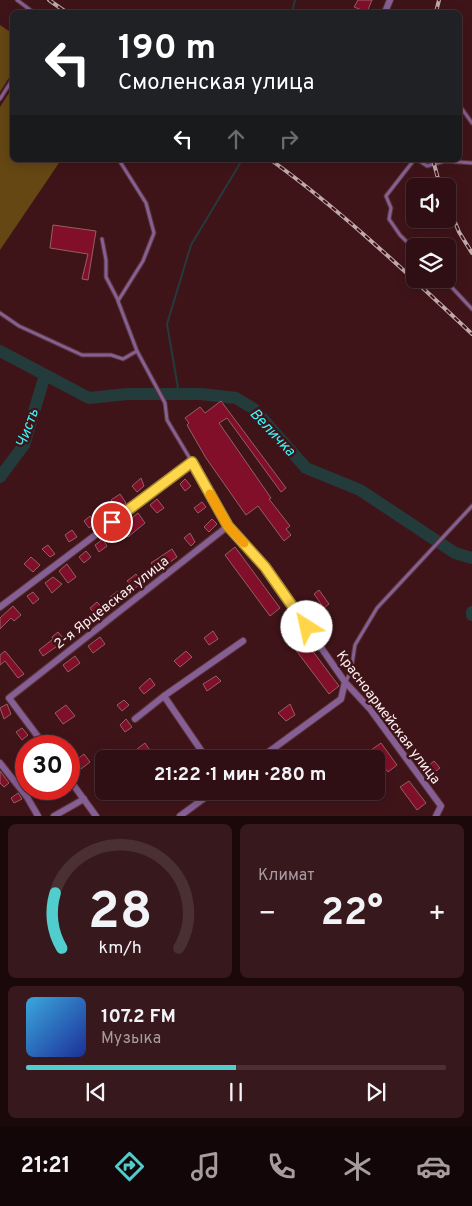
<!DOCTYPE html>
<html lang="ru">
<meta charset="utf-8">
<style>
body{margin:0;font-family:Overpass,sans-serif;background:#37181c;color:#f1f3f6;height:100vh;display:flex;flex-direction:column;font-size:19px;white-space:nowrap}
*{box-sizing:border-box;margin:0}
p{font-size:16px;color:#a79ca0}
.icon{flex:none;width:28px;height:28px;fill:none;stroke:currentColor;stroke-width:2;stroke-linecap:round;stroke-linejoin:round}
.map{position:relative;height:816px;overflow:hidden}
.side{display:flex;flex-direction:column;gap:8px;padding:8px;background:#1a080a;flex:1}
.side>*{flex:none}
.banner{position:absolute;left:10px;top:10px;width:452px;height:152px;border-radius:8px;box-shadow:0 2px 12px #0003,0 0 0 1px #4a2f33;background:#202124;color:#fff;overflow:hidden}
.buttons{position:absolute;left:406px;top:178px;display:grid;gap:10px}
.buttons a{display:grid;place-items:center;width:50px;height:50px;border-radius:8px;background:#2f0f13;box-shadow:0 2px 12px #0003,0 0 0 1px #4a2f33;font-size:25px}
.speed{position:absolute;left:15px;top:735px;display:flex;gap:10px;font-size:25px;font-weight:700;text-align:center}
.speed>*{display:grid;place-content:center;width:65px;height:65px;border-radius:50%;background:#2f0f13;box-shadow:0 2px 12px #0003,0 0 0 1px #4a2f33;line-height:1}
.speed .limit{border:8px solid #d22;background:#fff;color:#111}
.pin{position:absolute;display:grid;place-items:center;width:42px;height:42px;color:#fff;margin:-21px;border:2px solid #fff;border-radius:50%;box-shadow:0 1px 5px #0007}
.me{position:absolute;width:55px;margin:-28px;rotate:325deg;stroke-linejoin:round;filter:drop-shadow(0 0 4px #0008)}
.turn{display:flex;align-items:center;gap:18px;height:105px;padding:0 25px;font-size:22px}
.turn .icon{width:65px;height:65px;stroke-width:2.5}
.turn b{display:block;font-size:35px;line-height:42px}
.lanes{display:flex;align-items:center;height:48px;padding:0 25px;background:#0003;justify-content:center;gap:25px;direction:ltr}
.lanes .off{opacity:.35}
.big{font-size:38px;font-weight:700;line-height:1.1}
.side .widget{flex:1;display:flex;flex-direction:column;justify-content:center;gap:8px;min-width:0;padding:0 18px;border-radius:8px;background:#37181c}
.side .dial{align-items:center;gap:0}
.dial svg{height:130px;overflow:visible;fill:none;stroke:#4a2f33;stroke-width:7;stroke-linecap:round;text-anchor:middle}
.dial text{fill:#f1f3f6;stroke:none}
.song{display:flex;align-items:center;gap:15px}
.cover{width:60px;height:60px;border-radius:8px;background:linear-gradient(135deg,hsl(200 70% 55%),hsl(230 70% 35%))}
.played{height:5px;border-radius:2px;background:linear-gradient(90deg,#52cdce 50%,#4a2f33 50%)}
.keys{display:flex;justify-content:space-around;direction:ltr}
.heat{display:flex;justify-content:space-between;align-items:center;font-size:28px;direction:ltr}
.side .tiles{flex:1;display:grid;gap:8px;grid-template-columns:1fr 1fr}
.widget:last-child{grid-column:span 2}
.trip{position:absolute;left:95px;top:750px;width:290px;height:50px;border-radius:8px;background:#2f0f13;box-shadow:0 2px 12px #0003,0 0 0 1px #4a2f33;font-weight:700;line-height:50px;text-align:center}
.tabs{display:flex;height:80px;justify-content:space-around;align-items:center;background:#130608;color:#a79ca0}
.tabs .icon{width:35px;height:35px}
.tabs .current{color:#52cdce}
.tabs b{font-size:22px;color:#f1f3f6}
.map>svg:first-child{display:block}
.green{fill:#654714}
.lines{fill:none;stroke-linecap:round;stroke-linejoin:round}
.stream{stroke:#243b3b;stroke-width:2}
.river{stroke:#243b3b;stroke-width:12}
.building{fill:#820f29;stroke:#936062}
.service-casing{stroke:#593337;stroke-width:5}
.minor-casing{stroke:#593337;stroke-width:8}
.service{stroke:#865f95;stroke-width:3}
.minor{stroke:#865f95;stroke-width:6}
.rail-casing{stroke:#bfa9ab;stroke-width:4}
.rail{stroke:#3f1419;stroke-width:2;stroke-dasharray:5.5;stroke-linecap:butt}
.route-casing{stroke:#a68a30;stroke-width:12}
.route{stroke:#ffd54a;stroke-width:9}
.slow{stroke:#f59e0b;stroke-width:9}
.labels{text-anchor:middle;stroke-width:5;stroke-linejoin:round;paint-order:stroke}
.street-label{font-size:14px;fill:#fbeeef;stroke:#3f1419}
.water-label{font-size:15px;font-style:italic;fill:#3cf8fb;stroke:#3f1419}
</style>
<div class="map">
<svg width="472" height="816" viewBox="0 0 472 816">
<rect width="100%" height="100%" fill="#3f1419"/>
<g class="green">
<polygon points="0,25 12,33 12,73 0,92"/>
<polygon points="12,88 12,160 61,160 0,250 0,107"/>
</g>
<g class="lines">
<g class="stream">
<polyline points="292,12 295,0"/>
<polyline points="179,394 167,324 191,245 242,160"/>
</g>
<g class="river">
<polyline points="0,351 89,398 127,394 201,394 236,398 254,409 306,468 360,490 455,553 472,558"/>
<polyline points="0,477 24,445 45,375"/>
<polyline points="472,612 472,615"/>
</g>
</g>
<g class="building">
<polygon points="358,0 372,0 367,12 354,7"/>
<polygon points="53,225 96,231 88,280 82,279 88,254 50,248"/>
<polygon points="221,401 286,488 281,492 227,418 219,423 271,498 269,499 290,526 286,529 291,535 284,541 258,506 246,515 206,458 187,425 189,423 185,418 200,407 205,413"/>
<polygon points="141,478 144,486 137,492 132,486"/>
<polygon points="185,479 191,486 185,491 180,484"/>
<polygon points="120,494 126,503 118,509 111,500"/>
<polygon points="157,499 164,508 157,513 150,505"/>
<polygon points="202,502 206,507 198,513 194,508"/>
<polygon points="138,513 145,523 128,537 121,527"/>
<polygon points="90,516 95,524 89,528 84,521"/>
<polygon points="212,519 217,524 209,532 204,527"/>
<polygon points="72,530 77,537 69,542 65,535"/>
<polygon points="190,533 195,542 191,546 184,538"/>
<polygon points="103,539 107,546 99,552 95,545"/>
<polygon points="48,545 55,554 50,557 42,549"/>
<polygon points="235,547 280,608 270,616 225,555"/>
<polygon points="172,549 177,557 158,571 151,563"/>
<polygon points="86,551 91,557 84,563 79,557"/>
<polygon points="31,557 40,565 33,572 24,564"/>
<polygon points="67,564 76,577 68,583 59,571"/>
<polygon points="136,574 142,583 135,588 127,581"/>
<polygon points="53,577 62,584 52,593 45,583"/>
<polygon points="319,590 329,604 324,608 314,594"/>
<polygon points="118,591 122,597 114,602 110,597"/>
<polygon points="33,592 39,599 33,604 27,596"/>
<polygon points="97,602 104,610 96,616 90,608"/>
<polygon points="13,606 21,615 14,621 11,618 0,629 0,618"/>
<polygon points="293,625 339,686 329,694 283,633"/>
<polygon points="213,631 218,639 209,645 204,638"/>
<polygon points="58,632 63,638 61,639 63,642 43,656 39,650 53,639 52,637"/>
<polygon points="100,637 105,644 93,653 88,646"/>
<polygon points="5,651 24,674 18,678 5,661 0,665 0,655"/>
<polygon points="186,651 192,657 180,667 174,661"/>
<polygon points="75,656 80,663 68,672 63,665"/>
<polygon points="216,676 221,681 207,691 203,684"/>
<polygon points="150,678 155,685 144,694 139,688"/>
<polygon points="124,700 129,705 122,711 117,705"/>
<polygon points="7,704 11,714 4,719 0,708"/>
<polygon points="290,704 295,715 286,721 278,713"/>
<polygon points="66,705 75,716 63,724 55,713"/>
<polygon points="126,719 132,727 125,732 120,725"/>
<polygon points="22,728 28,735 22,740 16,732"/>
<polygon points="145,743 149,749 155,759 144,759 137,749"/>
<polygon points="381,743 397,765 388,772 371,750"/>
<polygon points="84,754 90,762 81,769 75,761"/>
<polygon points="434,761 440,768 432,774 426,768"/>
<polygon points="0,771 9,783 4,787 0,783"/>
<polygon points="409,781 426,803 417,810 400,787"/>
<polygon points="18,793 22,799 14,803 11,798"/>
</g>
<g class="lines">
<defs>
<g id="service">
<polyline points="17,0 33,12"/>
<polyline points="0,99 12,80"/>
<polyline points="460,106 472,123"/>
<polyline points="119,160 146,203 154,233 143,261 118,301 137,351 165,403 167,420 192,462"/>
<polyline points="414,160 386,196 391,208 389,219 400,235 415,250"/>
<polyline points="418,160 427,166 445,161 472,163"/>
<polyline points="102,239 106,260 106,277 118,300"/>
<polyline points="444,279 472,309"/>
<polyline points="0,313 19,326 82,355 111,355 123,359 137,351"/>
<polyline points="346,681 351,671 355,645 377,608 472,506"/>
</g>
<g id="minor">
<polyline points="385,12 390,0"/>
<polyline points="0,607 192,462 228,526 265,567 345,682 370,709 441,806 436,816"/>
<polyline points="135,719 164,696"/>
<polyline points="45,746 9,698 228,526"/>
<polyline points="207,759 164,696 243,641"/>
<polyline points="259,759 341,699 345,682"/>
<polyline points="0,763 27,797 38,816"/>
<polyline points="69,779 96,816"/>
<polyline points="54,816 84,799"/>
<polyline points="180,816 214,791"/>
</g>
</defs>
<use href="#service" class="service-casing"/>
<use href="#minor" class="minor-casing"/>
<use href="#service" class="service"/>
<use href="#minor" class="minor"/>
<defs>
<g id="rail">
<polyline points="49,0 66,12"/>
<polyline points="436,12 439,0"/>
<path d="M271,160C343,212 407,273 472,334"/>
<polyline points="433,160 440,186"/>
<polyline points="448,205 459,232 472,253"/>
</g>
</defs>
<use href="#rail" class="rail-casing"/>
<use href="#rail" class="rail"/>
</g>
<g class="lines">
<defs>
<polyline id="route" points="112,522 192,462 228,526 265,567 307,627"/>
</defs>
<use href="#route" class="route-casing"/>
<use href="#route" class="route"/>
<polyline class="slow" points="210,494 228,526 244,543"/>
</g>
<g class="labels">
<g class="street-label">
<text transform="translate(111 602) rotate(-38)" y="5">2-я Ярцевская улица</text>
<text transform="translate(389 717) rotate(53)" y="5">Красноармейская улица</text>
</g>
<g class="water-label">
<text transform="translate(27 428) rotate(-70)" y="5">Чисть</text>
<text transform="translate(273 432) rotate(47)" y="5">Величка</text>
</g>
</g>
</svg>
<div class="buttons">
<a><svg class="icon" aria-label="sound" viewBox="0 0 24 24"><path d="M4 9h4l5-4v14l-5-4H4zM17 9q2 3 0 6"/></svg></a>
<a><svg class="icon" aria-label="layers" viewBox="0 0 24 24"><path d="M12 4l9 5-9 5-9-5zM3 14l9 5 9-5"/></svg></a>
</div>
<div class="speed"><div class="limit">30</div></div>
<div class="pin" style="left:112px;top:522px;background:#d93025"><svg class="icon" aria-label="arrive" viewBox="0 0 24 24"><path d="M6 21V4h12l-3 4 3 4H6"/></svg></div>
<svg class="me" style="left:307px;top:627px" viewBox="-20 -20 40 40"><circle r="19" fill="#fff"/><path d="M0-13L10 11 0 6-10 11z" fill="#ffd54a"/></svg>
<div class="trip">21:22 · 1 мин · 280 m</div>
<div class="banner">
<div class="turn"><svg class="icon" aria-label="left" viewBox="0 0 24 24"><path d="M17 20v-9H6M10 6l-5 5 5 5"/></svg><div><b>190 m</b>Смоленская улица</div></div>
<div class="lanes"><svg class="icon" aria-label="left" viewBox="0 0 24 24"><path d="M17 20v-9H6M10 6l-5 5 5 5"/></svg><svg class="icon off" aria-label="ahead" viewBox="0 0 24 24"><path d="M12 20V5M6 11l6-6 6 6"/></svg><svg class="icon off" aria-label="right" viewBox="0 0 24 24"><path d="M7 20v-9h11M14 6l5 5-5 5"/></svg></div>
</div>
</div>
<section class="side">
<div class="tiles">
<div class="widget dial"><svg viewBox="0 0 100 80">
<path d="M14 69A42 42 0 1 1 86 69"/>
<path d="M14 69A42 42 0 0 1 10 35" stroke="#52cdce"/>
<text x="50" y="56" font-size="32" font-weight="700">28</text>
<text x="50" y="72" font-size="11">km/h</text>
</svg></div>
<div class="widget"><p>Климат</p>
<div class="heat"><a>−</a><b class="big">22°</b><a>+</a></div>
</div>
<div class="widget">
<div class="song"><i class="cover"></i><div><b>107.2 FM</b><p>Музыка</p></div></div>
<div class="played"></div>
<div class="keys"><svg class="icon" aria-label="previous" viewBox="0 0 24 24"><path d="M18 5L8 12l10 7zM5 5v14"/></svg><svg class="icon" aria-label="pause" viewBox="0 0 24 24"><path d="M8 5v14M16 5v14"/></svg><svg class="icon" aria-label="next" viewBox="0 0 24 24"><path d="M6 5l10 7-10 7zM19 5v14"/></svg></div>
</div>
</div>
</section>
<nav class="tabs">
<b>21:21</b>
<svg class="icon current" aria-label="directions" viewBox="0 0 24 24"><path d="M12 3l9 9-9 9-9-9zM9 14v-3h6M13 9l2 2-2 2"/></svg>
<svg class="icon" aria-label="music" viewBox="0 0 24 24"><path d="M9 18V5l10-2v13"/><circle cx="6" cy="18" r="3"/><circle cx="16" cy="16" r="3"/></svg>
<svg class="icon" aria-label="phone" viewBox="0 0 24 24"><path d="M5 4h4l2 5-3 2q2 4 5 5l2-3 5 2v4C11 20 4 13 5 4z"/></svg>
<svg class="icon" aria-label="climate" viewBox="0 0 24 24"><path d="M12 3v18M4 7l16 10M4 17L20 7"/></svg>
<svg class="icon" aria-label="car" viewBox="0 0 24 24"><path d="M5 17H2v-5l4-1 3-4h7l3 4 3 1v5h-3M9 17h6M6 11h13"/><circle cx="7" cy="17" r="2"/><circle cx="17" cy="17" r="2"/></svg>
</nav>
